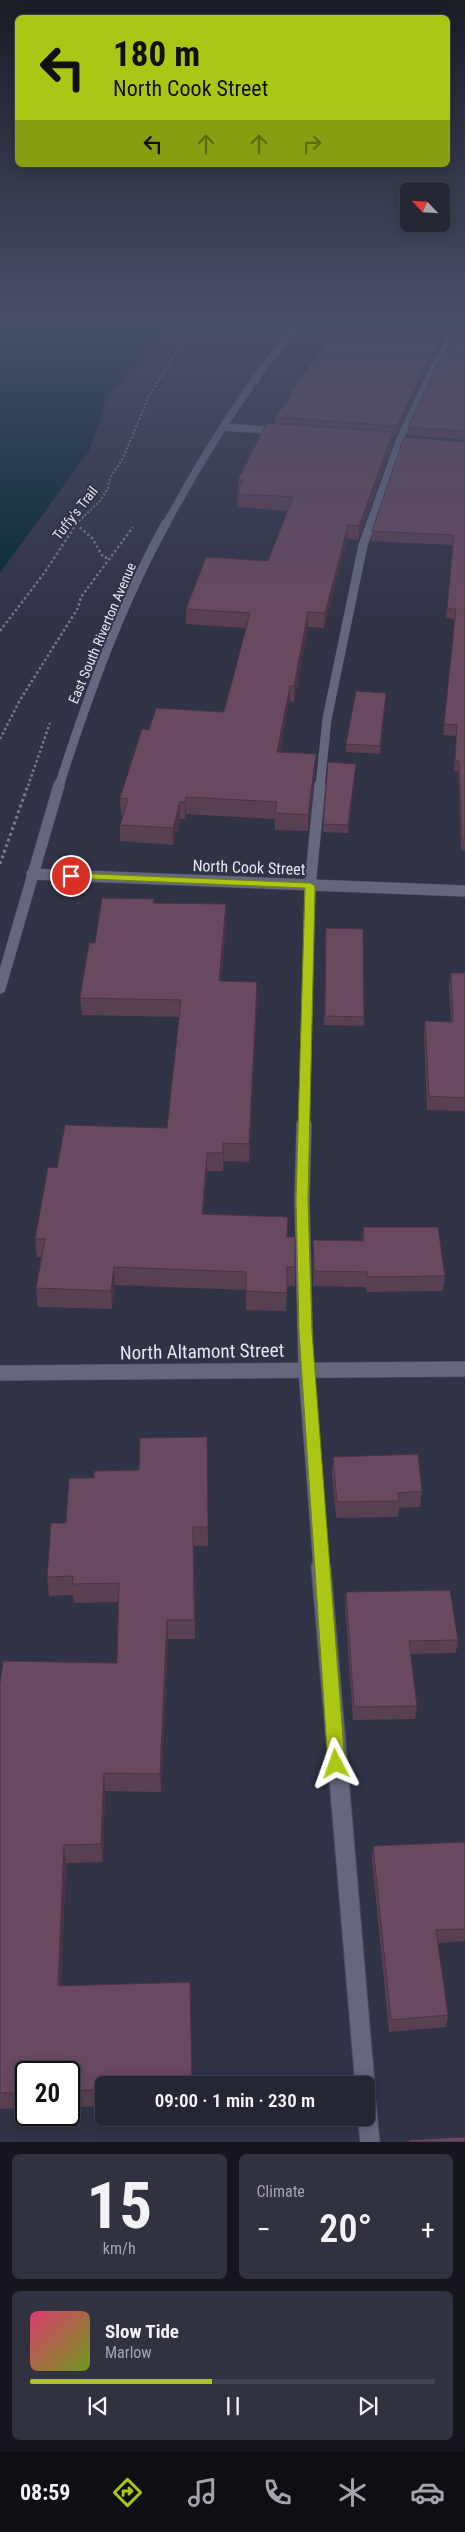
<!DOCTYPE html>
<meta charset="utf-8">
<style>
body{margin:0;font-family:"Roboto Condensed",sans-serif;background:#303240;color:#f1f3f6;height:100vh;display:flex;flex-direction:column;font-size:19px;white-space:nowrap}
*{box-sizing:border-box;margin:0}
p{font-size:16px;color:#a3a5ac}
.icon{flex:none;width:28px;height:28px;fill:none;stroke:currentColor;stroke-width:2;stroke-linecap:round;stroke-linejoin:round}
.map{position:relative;height:2142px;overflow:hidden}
.drawer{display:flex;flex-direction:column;gap:12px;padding:12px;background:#14151d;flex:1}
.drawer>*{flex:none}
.banner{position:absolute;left:15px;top:15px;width:435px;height:152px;border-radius:8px;box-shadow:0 2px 12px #0003,0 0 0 1px #41434f;background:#abc614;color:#111;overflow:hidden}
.needle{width:32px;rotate:295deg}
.tools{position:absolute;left:400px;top:182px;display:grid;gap:10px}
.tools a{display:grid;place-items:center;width:50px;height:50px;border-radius:8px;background:#242634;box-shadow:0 2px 12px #0003,0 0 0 1px #41434f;font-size:25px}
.speed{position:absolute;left:15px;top:2061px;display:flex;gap:10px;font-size:25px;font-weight:700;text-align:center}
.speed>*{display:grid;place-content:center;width:65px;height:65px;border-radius:50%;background:#242634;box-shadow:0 2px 12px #0003,0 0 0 1px #41434f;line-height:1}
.speed .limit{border:2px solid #111;border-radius:8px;background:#fff;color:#111}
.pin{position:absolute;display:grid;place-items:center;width:42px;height:42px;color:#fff;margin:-21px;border:2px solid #fff;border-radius:50%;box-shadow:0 1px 5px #0007}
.me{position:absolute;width:55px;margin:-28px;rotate:356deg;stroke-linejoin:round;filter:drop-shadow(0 0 4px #0008)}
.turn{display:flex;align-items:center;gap:18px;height:105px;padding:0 15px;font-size:22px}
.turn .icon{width:65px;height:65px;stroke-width:2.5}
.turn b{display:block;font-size:35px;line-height:42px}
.lanes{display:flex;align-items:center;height:48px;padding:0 15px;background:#0003;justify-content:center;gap:25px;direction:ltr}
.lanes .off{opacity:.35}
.big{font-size:38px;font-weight:600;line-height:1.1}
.drawer .card{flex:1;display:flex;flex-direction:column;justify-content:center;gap:8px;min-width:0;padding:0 18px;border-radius:8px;background:#303240}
.drawer .dial{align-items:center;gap:0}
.dial b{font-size:65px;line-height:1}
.song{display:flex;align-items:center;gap:15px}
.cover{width:60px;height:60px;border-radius:8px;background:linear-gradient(135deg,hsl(340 70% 55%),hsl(80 70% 35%))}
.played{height:5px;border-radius:2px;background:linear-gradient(90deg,#abc614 45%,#41434f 45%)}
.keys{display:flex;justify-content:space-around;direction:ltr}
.heat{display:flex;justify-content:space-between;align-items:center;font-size:28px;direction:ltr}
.drawer .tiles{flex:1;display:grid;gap:12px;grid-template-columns:1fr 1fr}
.card:last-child{grid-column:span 2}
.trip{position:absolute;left:95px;top:2076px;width:280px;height:50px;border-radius:8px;background:#242634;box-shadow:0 2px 12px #0003,0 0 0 1px #41434f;font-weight:600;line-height:50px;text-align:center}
.dock{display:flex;height:80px;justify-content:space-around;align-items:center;background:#0e0f15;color:#a3a5ac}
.dock .icon{width:35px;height:35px}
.dock .active{color:#abc614}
.dock b{font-size:22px;color:#f1f3f6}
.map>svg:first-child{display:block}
.water{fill:#042732}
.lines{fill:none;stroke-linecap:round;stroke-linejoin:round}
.minor-far4-casing{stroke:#4d4f60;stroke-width:8}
.minor-far3-casing{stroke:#4d4f60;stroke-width:9}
.minor-far2-casing{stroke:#4d4f60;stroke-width:12}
.minor-far1-casing{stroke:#4d4f60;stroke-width:16}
.minor-casing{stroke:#4d4f60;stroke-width:21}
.path-far2{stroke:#77798a;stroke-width:2;stroke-dasharray:2 2;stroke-linecap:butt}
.path-far1{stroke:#77798a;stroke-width:2.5;stroke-dasharray:2.5 2.5;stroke-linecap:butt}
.path{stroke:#77798a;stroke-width:3;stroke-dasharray:3 3;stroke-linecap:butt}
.minor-far4{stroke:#64677e;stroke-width:7}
.minor-far3{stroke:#64677e;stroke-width:9}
.minor-far2{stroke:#64677e;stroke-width:11}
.minor-far1{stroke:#64677e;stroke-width:15}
.minor{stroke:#64677e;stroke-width:19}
.wall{fill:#593f52}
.shaded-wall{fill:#493342}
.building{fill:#68495f;stroke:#493342}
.route{fill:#abc614;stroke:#6f810d}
.labels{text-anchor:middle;stroke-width:4;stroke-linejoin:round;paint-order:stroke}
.far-street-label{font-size:14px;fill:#e4e6f3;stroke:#303246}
.street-label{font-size:16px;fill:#e4e6f3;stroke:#303246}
.near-street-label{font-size:19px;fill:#e4e6f3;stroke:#303246}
</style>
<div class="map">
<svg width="465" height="2142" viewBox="0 0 465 2142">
<rect width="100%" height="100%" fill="#303246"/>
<polygon class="water" points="0,321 173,321 107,397 89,451 0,573"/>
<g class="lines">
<defs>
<g id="minor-far4">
<polyline points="409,345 424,321"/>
<polyline points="224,427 278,431"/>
<path d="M166,524C205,453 248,382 301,321"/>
<polyline points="370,524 400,439 432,371 461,321"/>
</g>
<g id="minor-far3">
<path d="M59,786C88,696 120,606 166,523"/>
<polyline points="320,786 327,719 363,545 371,523"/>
</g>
<g id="minor-far2">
<polyline points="32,874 465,891"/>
<polyline points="0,988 59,785"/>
<polyline points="304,1127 310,886 320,785"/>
</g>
<g id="minor-far1">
<polyline points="304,1125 302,1200 306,1370 321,1569"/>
<polyline points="0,1373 465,1369"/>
</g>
<g id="minor">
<polyline points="321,1567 365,2085"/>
<polyline points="366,2101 370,2142"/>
</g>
</defs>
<use href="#minor-far4" class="minor-far4-casing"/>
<use href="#minor-far3" class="minor-far3-casing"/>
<use href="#minor-far2" class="minor-far2-casing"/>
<use href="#minor-far1" class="minor-far1-casing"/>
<use href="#minor" class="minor-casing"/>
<polyline class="path-far2" points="76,524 100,501 108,488 110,478 123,458 149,396 196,321"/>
<g class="path-far1">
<polyline points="76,524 92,538 103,557 108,558"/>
<polyline points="0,631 45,572 77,523"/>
<polyline points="0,739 20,700 78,608 81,597 133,527"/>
<polyline points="28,786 50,723"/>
</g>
<polyline class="path" points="0,864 28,785"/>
<use href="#minor-far4" class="minor-far4"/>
<use href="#minor-far3" class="minor-far3"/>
<use href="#minor-far2" class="minor-far2"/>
<use href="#minor-far1" class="minor-far1"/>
<use href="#minor" class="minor"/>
</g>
<g class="wall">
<polygon points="426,321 455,321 427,369 396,435 393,434 392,445 358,540 347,539 324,628 308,627 294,702 289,701 280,752 316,754 315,770 308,831 275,830 275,819 186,814 185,819 180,819 173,845 120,841 120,825 123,815 121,815 120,798 149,730 224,712 246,628 186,624 186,609 268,561 288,511 237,507 237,494 238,491 238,480 275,423 275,417 290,397 290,392 329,340 328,332 406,339 407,342 414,340"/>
<polygon points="465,321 465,440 408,435 408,427"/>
<polygon points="465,442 465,850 461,850 458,771 454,771 456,736 443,735 455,619 446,618 453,545 371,541 372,531"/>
<polygon points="386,693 380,754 346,752 346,744"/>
<polygon points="356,764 348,833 323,832 323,824"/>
<polygon points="154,903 226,922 221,981 257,999 249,1162 224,1161 223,1171 207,1171 203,1215 287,1237 295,1267 295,1286 287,1286 286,1311 246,1310 246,1290 115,1285 112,1309 38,1307 36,1288 42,1258 37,1257 35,1239 57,1168 167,1128 179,1017 82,1015 80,998 95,943"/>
<polygon points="326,928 364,1017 364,1026 324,1025"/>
<polygon points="451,973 465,973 465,1111 427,1110 424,1035 425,1021 451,1022 449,986"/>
<polygon points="363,1227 445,1276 443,1291 367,1292 366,1287 313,1286 313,1240 362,1241"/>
<polygon points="207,1437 208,1546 194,1546 195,1639 168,1639 161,1792 105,1791 103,1862 66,1863 61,1986 190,1982 191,1998 104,2085 104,2106 69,2107 69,2072 26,2072 26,2108 0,2109 0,1684 117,1663 119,1602 74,1603 73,1595 49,1596 47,1577 66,1523 94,1478 139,1470"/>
<polygon points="333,1457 422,1491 420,1507 399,1508 398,1517 336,1518 332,1473"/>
<polygon points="346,1592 458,1640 456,1653 410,1654 417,1706 415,1719 353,1720 345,1605"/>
<polygon points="465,1842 465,1941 438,1943 448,2015 446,2027 389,2032 372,1859 373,1846"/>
</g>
<g class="shaded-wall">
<polygon points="413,321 418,321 404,342 405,334"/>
<polygon points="451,321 455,321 427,369 396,435 397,426 428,361"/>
<polygon points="393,432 392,445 358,540 359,526"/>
<polygon points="348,525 347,539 324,628 325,613"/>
<polygon points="308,612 308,627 294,702 294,686"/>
<polygon points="290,686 289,701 277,768 277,752"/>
<polygon points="316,754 315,770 308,831 308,815"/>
<polygon points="356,764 355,772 348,833 348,825"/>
<polygon points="186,797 186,814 185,819 185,802"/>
<polygon points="180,802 180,819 173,845 173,828"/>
<polygon points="226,904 226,922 220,998 219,981"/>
<polygon points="257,982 257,999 249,1162 249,1144"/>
<polygon points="223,1143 224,1161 223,1171"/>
<polygon points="207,1153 207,1171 202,1233 202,1214"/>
<polygon points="114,1267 115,1285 112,1309 111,1291"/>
<polygon points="167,1620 168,1639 161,1792 160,1774"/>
<polygon points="104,1773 105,1791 103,1862 101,1844"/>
<polygon points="64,1845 66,1863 60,2002 58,1986"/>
</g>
<g class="building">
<polygon points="338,321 413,321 405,334 407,342 414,340 426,321 451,321 428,361 397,426 275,417 294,392 290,392 334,333 328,332"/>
<polygon points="463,321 465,321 465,431 408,427 437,366"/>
<polygon points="268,423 393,432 359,526 348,525 325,613 308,612 294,686 290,686 277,752 316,754 308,815 275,813 277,802 186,797 185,802 180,802 173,828 120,825 128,799 120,798 142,729 149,730 156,708 224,712 250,613 186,609 206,557 268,561 293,497 237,494 243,480 238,480 264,428"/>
<polygon points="404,437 465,442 465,840 462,839 459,761 455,760 457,725 444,724 456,609 447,609 454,535 372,531"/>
<polygon points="356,691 386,693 380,746 346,744"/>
<polygon points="328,762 356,764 348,825 323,824"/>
<polygon points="102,898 154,899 153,903 226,904 219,981 257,982 249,1144 223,1143 223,1153 207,1153 202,1214 288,1217 287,1237 295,1237 295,1267 287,1267 287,1293 246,1291 246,1272 114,1267 111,1291 36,1288 45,1239 35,1239 48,1167 57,1168 65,1125 167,1128 181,1000 80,998 89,943 95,943"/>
<polygon points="326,928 363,929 364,1017 325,1016"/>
<polygon points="451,973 465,973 465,1098 429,1096 425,1021 453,1022"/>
<polygon points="363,1227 438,1227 445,1276 368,1277 367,1272 314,1271 313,1240 364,1241"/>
<polygon points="207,1437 208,1527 193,1527 194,1620 167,1620 160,1774 104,1773 101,1844 64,1845 58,1986 190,1982 192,2085 104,2085 104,2090 69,2091 69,2072 26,2072 26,2093 0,2093 0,1684 3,1661 117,1663 119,1583 72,1584 73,1576 47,1577 51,1523 66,1523 69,1478 94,1478 94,1471 139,1470 140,1438"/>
<polygon points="418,1454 422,1491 398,1493 399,1501 337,1502 333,1457"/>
<polygon points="450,1590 458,1640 409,1641 417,1706 354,1707 346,1592"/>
<polygon points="465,1842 465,1929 436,1930 448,2015 391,2020 373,1846"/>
<polygon points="465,2137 465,2142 409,2142 409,2140"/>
</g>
<linearGradient id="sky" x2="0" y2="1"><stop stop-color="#1a1c26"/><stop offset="0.52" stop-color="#484f68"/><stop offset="1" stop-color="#484f68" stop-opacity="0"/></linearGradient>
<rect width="465" height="621" fill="url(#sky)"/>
<polygon class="route" points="71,873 310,883 315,886 308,1200 312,1332 345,1764 342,1770 336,1772 330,1770 328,1764 299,1332 296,1200 305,888 68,878 68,874"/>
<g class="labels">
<g class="far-street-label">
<text transform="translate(75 513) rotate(-52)" y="5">Tuffy's Trail</text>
<text transform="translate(102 633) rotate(-67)" y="5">East South Riverton Avenue</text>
</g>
<g class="street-label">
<text transform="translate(249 867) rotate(2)" y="6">North Cook Street</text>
</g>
<g class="near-street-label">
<text transform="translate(202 1351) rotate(-1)" y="7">North Altamont Street</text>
</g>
</g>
</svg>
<div class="tools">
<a><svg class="needle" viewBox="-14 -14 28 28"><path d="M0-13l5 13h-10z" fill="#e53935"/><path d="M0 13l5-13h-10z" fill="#a3a5ac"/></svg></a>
</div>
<div class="speed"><div class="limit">20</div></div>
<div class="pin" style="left:71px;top:876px;background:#d93025"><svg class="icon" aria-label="arrive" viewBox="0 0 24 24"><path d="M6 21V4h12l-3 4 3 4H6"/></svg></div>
<svg class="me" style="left:336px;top:1764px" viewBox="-20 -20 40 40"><path d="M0-17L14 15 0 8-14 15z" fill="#abc614" stroke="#fff" stroke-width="4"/></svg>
<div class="trip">09:00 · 1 min · 230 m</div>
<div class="banner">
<div class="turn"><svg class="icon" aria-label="left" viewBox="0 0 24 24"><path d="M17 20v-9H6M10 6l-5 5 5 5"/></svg><div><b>180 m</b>North Cook Street</div></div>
<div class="lanes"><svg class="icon" aria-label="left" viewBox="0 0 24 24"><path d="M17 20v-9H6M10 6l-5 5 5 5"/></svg><svg class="icon off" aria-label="ahead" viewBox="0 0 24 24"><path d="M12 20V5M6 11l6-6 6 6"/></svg><svg class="icon off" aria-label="ahead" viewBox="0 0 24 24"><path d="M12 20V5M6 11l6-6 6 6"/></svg><svg class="icon off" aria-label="right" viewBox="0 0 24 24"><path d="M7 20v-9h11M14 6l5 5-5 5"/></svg></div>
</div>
</div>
<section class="drawer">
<div class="tiles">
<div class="card dial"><b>15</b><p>km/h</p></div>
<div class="card"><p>Climate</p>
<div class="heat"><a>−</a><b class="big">20°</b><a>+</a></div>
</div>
<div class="card">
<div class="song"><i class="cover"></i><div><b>Slow Tide</b><p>Marlow</p></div></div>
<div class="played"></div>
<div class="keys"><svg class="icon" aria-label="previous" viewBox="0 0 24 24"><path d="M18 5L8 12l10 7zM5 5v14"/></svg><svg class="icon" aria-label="pause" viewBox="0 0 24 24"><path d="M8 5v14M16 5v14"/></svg><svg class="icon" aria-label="next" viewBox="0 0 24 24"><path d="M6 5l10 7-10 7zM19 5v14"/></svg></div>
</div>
</div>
</section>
<nav class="dock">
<b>08:59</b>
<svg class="icon active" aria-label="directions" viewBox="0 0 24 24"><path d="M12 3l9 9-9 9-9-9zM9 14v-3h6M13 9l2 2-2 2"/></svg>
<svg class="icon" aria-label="music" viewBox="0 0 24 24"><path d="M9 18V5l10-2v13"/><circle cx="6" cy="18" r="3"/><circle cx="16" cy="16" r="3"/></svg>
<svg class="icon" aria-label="phone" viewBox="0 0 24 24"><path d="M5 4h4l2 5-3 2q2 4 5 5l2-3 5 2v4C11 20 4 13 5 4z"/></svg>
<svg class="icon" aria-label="climate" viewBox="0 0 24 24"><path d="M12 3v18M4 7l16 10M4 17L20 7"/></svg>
<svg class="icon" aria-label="car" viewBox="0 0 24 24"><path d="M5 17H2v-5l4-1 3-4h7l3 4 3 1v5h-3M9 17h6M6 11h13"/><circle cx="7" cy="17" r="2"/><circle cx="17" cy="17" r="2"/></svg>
</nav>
